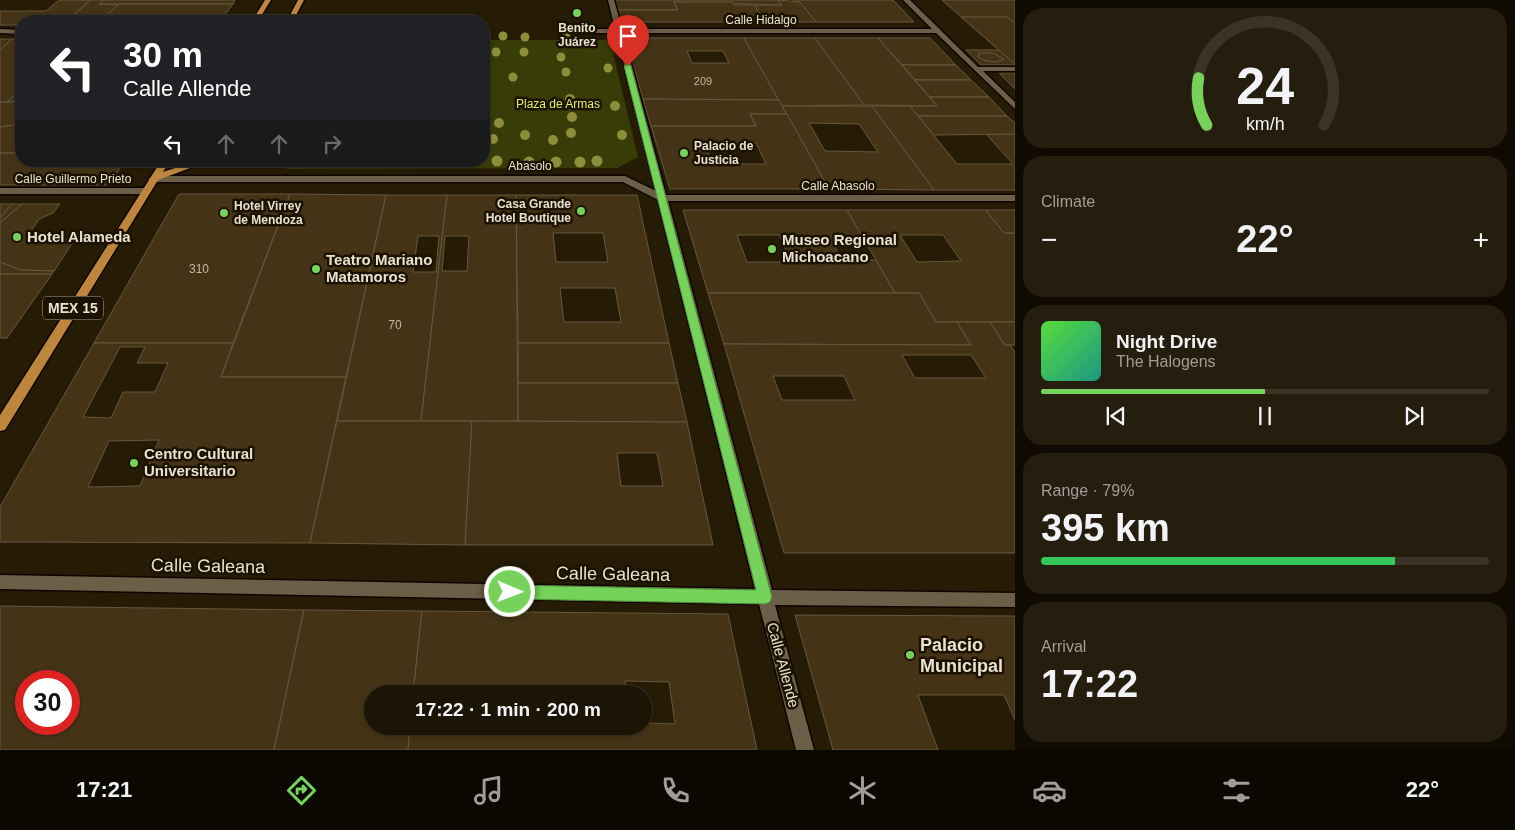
<!DOCTYPE html>
<meta charset="utf-8">
<style>
body{margin:0;font-family:Arial,sans-serif;background:#251d0e;color:#f1f3f6;height:100vh;display:flex;flex-direction:column;font-size:19px;white-space:nowrap}
*{box-sizing:border-box;margin:0}
p{font-size:16px;color:#a09e9a}
.icon{flex:none;width:28px;height:28px;fill:none;stroke:currentColor;stroke-width:2;stroke-linecap:round;stroke-linejoin:round}
.map{position:relative;flex:1;overflow:hidden}
.details{display:flex;flex-direction:column;gap:8px;padding:8px;background:#0f0b02;width:500px}
.details>*{flex:none}
.banner{position:absolute;left:15px;top:15px;width:475px;height:152px;border-radius:20px;box-shadow:0 1px 4px #0004,0 0 0 1px #3a3326;background:#202124;color:#fff;overflow:hidden}
.speed{position:absolute;left:15px;top:670px;display:flex;gap:10px;font-size:25px;font-weight:700;text-align:center}
.speed>*{display:grid;place-content:center;width:65px;height:65px;border-radius:50%;background:#1c1404;box-shadow:0 1px 4px #0004,0 0 0 1px #3a3326;line-height:1}
.speed .limit{border:8px solid #d22;background:#fff;color:#111}
.pin{position:absolute;display:grid;place-items:center;width:42px;height:42px;color:#fff;margin:-51px -21px;border-radius:50% 50% 50% 0;rotate:-45deg;box-shadow:0 0 5px #0007}
.pin .icon{rotate:45deg}
.me{position:absolute;width:55px;margin:-28px;rotate:91deg;stroke-linejoin:round;filter:drop-shadow(0 0 4px #0008)}
.turn{display:flex;align-items:center;gap:18px;height:105px;padding:0 25px;font-size:22px}
.turn .icon{width:65px;height:65px;stroke-width:2.5}
.turn b{display:block;font-size:35px;line-height:42px}
.lanes{display:flex;align-items:center;height:48px;padding:0 25px;background:#0003;justify-content:center;gap:25px;direction:ltr}
.lanes .off{opacity:.35}
.big{font-size:38px;font-weight:700;line-height:1.1}
.details .tile{flex:1;display:flex;flex-direction:column;justify-content:center;gap:8px;min-width:0;padding:0 18px;border-radius:20px;background:#251d0e}
.details .dial{align-items:center;gap:0}
.dial svg{height:130px;overflow:visible;fill:none;stroke:#3a3326;stroke-width:7;stroke-linecap:round;text-anchor:middle}
.dial text{fill:#f1f3f6;stroke:none}
.song{display:flex;align-items:center;gap:15px}
.cover{width:60px;height:60px;border-radius:8px;background:linear-gradient(135deg,hsl(110 70% 55%),hsl(170 70% 35%))}
.played{height:5px;border-radius:2px;background:linear-gradient(90deg,#76d25a 50%,#3a3326 50%)}
.keys{display:flex;justify-content:space-around;direction:ltr}
.heat{display:flex;justify-content:space-between;align-items:center;font-size:28px;direction:ltr}
.charge{height:8px;border-radius:4px;background:linear-gradient(90deg,#34c759 79%,#3a3326 0)}
.trip{position:absolute;left:364px;top:685px;width:288px;height:50px;border-radius:25px;background:#1c1404;box-shadow:0 1px 4px #0004,0 0 0 1px #3a3326;font-weight:700;line-height:50px;text-align:center}
.tab-bar{display:flex;height:80px;justify-content:space-around;align-items:center;background:#0b0802;color:#a09e9a}
.tab-bar .icon{width:35px;height:35px}
.tab-bar .on{color:#76d25a}
.tab-bar b{font-size:22px;color:#f1f3f6}
main{display:flex;flex:1;min-height:0}
.map>svg:first-child{display:block}
.green{fill:#383c07}
.building{fill:#443415;stroke:#655840;fill-rule:evenodd}
.lines{fill:none;stroke-linecap:round;stroke-linejoin:round}
.minor-casing{stroke:#0f0500;stroke-width:3}
.major-casing{stroke:#0f0500;stroke-width:3}
.minor{fill:#6c5f47;fill-rule:evenodd}
.major{fill:#be853c;fill-rule:evenodd}
.tree{fill:#8c8e3b}
.route{fill:#76d25a;stroke:#4d883a}
.poi-dot{fill:#76d25a;stroke:#1c1200;stroke-width:2}
.labels{text-anchor:middle;stroke-width:5;stroke-linejoin:round;paint-order:stroke}
.far-number-label{font-size:11px;fill:#bfb6a4}
.far-street-label{font-size:12px;fill:#e8e1d3;stroke:#1c1200}
.far-poi-label{font-size:12px;font-weight:bold;fill:#e8e1d3;stroke:#1c1200;text-anchor:start}
.far-park-label{font-size:12px;fill:#dfed68;stroke:#1c1200}
.number-label{font-size:12px;fill:#bfb6a4}
.shield{fill:#1c1200;stroke:#aba394;stroke-width:1}
.shield-label{font-size:14px;font-weight:bold;fill:#e8e1d3}
.poi-label{font-size:15px;font-weight:bold;fill:#e8e1d3;stroke:#1c1200;text-anchor:start}
.street-label{font-size:15px;fill:#e8e1d3;stroke:#1c1200}
.near-street-label{font-size:18px;fill:#e8e1d3;stroke:#1c1200}
.near-poi-label{font-size:18px;font-weight:bold;fill:#e8e1d3;stroke:#1c1200;text-anchor:start}
</style>
<main>
<div class="map">
<svg width="1015" height="750" viewBox="0 0 1015 750">
<rect width="100%" height="100%" fill="#261b05"/>
<polygon class="green" points="484,40 610,40 638,157 617,168 287,169 277,161 484,161"/>
<g class="building">
<polygon points="59,0 90,0 67,21 21,21 21,25 0,25 0,11 46,11"/>
<polygon points="90,0 103,0 99,4 119,4 101,21 67,21"/>
<polygon points="103,0 235,0 233,4 99,4"/>
<polygon points="614,0 778,0 782,5 674,2 678,10 617,10"/>
<polygon points="778,0 800,2 816,22 765,22 754,5 782,5"/>
<polygon points="793,0 893,0 914,22 816,22 800,2 795,2"/>
<polygon points="942,0 1015,0 1015,65 981,65 966,50 999,50"/>
<polygon points="674,2 733,2 734,5 754,5 765,22 621,22 617,10 678,10"/>
<polygon points="119,4 233,4 220,21 101,21"/>
<polygon points="961,17 1007,17 1015,23 1015,64"/>
<path d="M625,38H744L779,100L643,99ZM687,51H723L729,63H692Z"/>
<polygon points="744,38 815,38 864,105 782,106"/>
<polygon points="815,38 878,38 937,106 864,105"/>
<polygon points="878,38 930,38 956,65 902,65"/>
<polygon points="0,39 12,39 0,50"/>
<polygon points="12,39 21,39 21,89 7,102 0,102 0,50"/>
<polygon points="979,53 993,53 1004,59 997,62 986,61 978,57"/>
<polygon points="902,65 956,65 971,80 915,80"/>
<polygon points="999,73 1015,73 1015,89"/>
<polygon points="915,80 971,80 989,97 930,97"/>
<polygon points="21,89 21,102 7,102"/>
<polygon points="930,97 989,97 1007,116 918,116 910,106 937,106"/>
<polygon points="643,99 779,100 787,114 750,114 756,126 651,126"/>
<polygon points="0,102 21,102 20,125 0,127"/>
<path d="M782,106H872L934,190L829,189ZM809,123L859,124L878,152L825,151Z"/>
<polygon points="872,106 910,106 957,164 1013,164 986,134 1015,134 1015,190 934,190"/>
<path d="M750,114H787L829,189H670L651,126H756ZM705,143H756L766,164H712Z"/>
<polygon points="918,116 1007,116 1015,123 1015,134 934,135"/>
<polygon points="21,124 21,153 0,153 0,127"/>
<polygon points="0,153 21,153 21,161 125,161 108,185 0,185"/>
<polygon points="179,194 290,194 233,343 94,343"/>
<polygon points="290,194 386,195 346,377 221,377"/>
<path d="M386,195H447L421,421H337ZM418,236H439L436,272H413Z"/>
<path d="M447,195H516L518,421H421ZM445,236H469L467,271H442Z"/>
<path d="M516,195H637L669,343H518ZM553,233H603L608,262H556ZM560,288H615L621,322H564Z"/>
<polygon points="0,204 12,204 0,218"/>
<polygon points="12,204 22,204 0,223 0,218"/>
<polygon points="22,204 60,204 53,213 39,219 31,231 32,236 37,240 44,242 59,242 61,239 75,239 54,271 21,270 0,262 0,223"/>
<path d="M683,210H847L865,241H832L842,260H876L895,293H708ZM737,235H779L791,262H747Z"/>
<path d="M847,210H986L1004,233H1015V322H936L919,293H895ZM900,235H943L961,261L917,262Z"/>
<polygon points="986,210 1015,210 1015,233 1004,233"/>
<polygon points="0,262 21,270 54,271 52,274 0,274"/>
<polygon points="0,274 52,274 7,338 0,338"/>
<polygon points="708,293 919,293 936,322 957,322 971,345 724,344"/>
<path d="M957,322H990L1005,345H1010L1015,352V553H784L724,344L971,345ZM902,355H971L986,378H915ZM773,376H844L855,400H782Z"/>
<polygon points="990,322 1015,322 1015,345 1005,345"/>
<path d="M94,343H233L221,377H346L310,543L0,542V507ZM120,347H145L137,363H168L155,392H123L111,418L83,417ZM159,440L140,486L88,487L109,441Z"/>
<polygon points="518,343 669,343 678,383 518,383"/>
<polygon points="518,383 678,383 687,422 518,421"/>
<polygon points="337,421 472,421 465,545 310,543"/>
<path d="M472,421L687,422L713,545H465ZM617,453H657L663,486H621Z"/>
<path d="M0,606L304,610L274,750H0ZM26,681H69V724H26Z"/>
<polygon points="304,610 422,611 413,694 372,694 372,726 410,726 408,750 274,750"/>
<polygon points="422,611 728,614 757,750 408,750 410,726 642,726 642,723 675,724 669,682 625,681 626,694 413,694"/>
<polygon points="795,615 1015,616 1015,720 1004,695 918,695 938,750 833,750"/>
</g>
<g class="lines">
<defs>
<g id="minor">
<polygon points="608,0 614,0 622,29 932,29 903,0 910,0 978,67 1015,67 1015,71 983,71 1015,102 1015,109 936,33 623,33 666,195 1015,195 1015,201 668,201 772,590 1015,593 1015,607 775,605 814,750 796,750 759,604 0,589 0,575 755,589 658,200 623,182 153,182 148,179 153,176 625,176 656,191 616,33 584,33 581,31 584,29 615,29"/>
<polygon points="0,29 21,30 21,34 0,33"/>
<polygon points="0,188 146,188 151,191 146,194 0,194"/>
</g>
<g id="major">
<polygon points="265,0 271,0 258,21 252,21"/>
<polygon points="298,0 304,0 293,21 287,21"/>
<polygon points="161,161 170,161 163,172 196,161 209,161 158,180 5,430 0,431 0,415"/>
</g>
</defs>
<use href="#minor" class="minor-casing"/>
<use href="#major" class="major-casing"/>
<use href="#minor" class="minor"/>
<use href="#major" class="major"/>
</g>
<g class="tree">
<circle cx="503" cy="36" r="4.5"/>
<circle cx="525" cy="37" r="4.5"/>
<circle cx="566" cy="37" r="4.5"/>
<circle cx="496" cy="52" r="4.5"/>
<circle cx="524" cy="52" r="4.5"/>
<circle cx="561" cy="57" r="4.5"/>
<circle cx="608" cy="68" r="4.5"/>
<circle cx="566" cy="72" r="4.5"/>
<circle cx="513" cy="77" r="4.5"/>
<circle cx="570" cy="99" r="5"/>
<circle cx="615" cy="106" r="5"/>
<circle cx="572" cy="117" r="5"/>
<circle cx="499" cy="123" r="5"/>
<circle cx="571" cy="133" r="5"/>
<circle cx="525" cy="135" r="5"/>
<circle cx="622" cy="135" r="5"/>
<circle cx="493" cy="139" r="5"/>
<circle cx="553" cy="140" r="5"/>
<circle cx="497" cy="161" r="5.5"/>
<circle cx="597" cy="161" r="5.5"/>
<circle cx="529" cy="162" r="5.5"/>
<circle cx="556" cy="162" r="5.5"/>
<circle cx="580" cy="162" r="5.5"/>
</g>
<polygon class="route" points="628,64 631,66 772,597 770,602 765,604 510,599 505,597 503,592 505,587 510,585 756,590 624,66"/>
<g class="poi-dot">
<circle cx="577" cy="13" r="5"/>
<circle cx="684" cy="153" r="5"/>
<circle cx="581" cy="211" r="5"/>
<circle cx="224" cy="213" r="5"/>
<circle cx="17" cy="237" r="5"/>
<circle cx="772" cy="249" r="5"/>
<circle cx="316" cy="269" r="5"/>
<circle cx="134" cy="463" r="5"/>
<circle cx="910" cy="655" r="5"/>
</g>
<g class="labels">
<g class="far-number-label">
<text x="703" y="85">209</text>
</g>
<g class="far-street-label">
<text x="761" y="24">Calle Hidalgo</text>
<text x="530" y="170">Abasolo</text>
<text x="73" y="183">Calle Guillermo Prieto</text>
<text x="838" y="190">Calle Abasolo</text>
</g>
<g class="far-poi-label">
<text x="577" y="32" text-anchor="middle">Benito<tspan x="577" dy="14">Juárez</tspan></text>
<text x="694" y="150">Palacio de<tspan x="694" dy="14">Justicia</tspan></text>
<text x="571" y="208" text-anchor="end">Casa Grande<tspan x="571" dy="14">Hotel Boutique</tspan></text>
<text x="234" y="210">Hotel Virrey<tspan x="234" dy="14">de Mendoza</tspan></text>
</g>
<g class="far-park-label">
<text x="558" y="108">Plaza de Armas</text>
</g>
<g class="number-label">
<text x="199" y="273">310</text>
<text x="395" y="329">70</text>
</g>
<rect class="shield" x="43" y="296.5" width="60" height="23" rx="4"/>
<g class="shield-label">
<text x="73" y="313">MEX 15</text>
</g>
<g class="poi-label">
<text x="27" y="242">Hotel Alameda</text>
<text x="782" y="245">Museo Regional<tspan x="782" dy="17">Michoacano</tspan></text>
<text x="326" y="265">Teatro Mariano<tspan x="326" dy="17">Matamoros</tspan></text>
<text x="144" y="459">Centro Cultural<tspan x="144" dy="17">Universitario</tspan></text>
</g>
<g class="street-label">
<text transform="translate(783 665) rotate(75)" y="5">Calle Allende</text>
</g>
<g class="near-street-label">
<text transform="translate(208 566) rotate(1)" y="6">Calle Galeana</text>
<text transform="translate(613 574) rotate(1)" y="6">Calle Galeana</text>
</g>
<g class="near-poi-label">
<text x="920" y="651">Palacio<tspan x="920" dy="21">Municipal</tspan></text>
</g>
</g>
</svg>
<div class="speed"><div class="limit">30</div></div>
<div class="pin" style="left:628px;top:66px;background:#d93025"><svg class="icon" aria-label="arrive" viewBox="0 0 24 24"><path d="M6 21V4h12l-3 4 3 4H6"/></svg></div>
<svg class="me" style="left:510px;top:592px" viewBox="-20 -20 40 40"><circle r="17" fill="#76d25a" stroke="#fff" stroke-width="3"/><path d="M0-11L8 9 0 5-8 9z" fill="#fff"/></svg>
<div class="trip">17:22 · 1 min · 200 m</div>
<div class="banner">
<div class="turn"><svg class="icon" aria-label="left" viewBox="0 0 24 24"><path d="M17 20v-9H6M10 6l-5 5 5 5"/></svg><div><b>30 m</b>Calle Allende</div></div>
<div class="lanes"><svg class="icon" aria-label="left" viewBox="0 0 24 24"><path d="M17 20v-9H6M10 6l-5 5 5 5"/></svg><svg class="icon off" aria-label="ahead" viewBox="0 0 24 24"><path d="M12 20V5M6 11l6-6 6 6"/></svg><svg class="icon off" aria-label="ahead" viewBox="0 0 24 24"><path d="M12 20V5M6 11l6-6 6 6"/></svg><svg class="icon off" aria-label="right" viewBox="0 0 24 24"><path d="M7 20v-9h11M14 6l5 5-5 5"/></svg></div>
</div>
</div>
<section class="details">
<div class="tile dial"><svg viewBox="0 0 100 80">
<path d="M14 69A42 42 0 1 1 86 69"/>
<path d="M14 69A42 42 0 0 1 9 40" stroke="#76d25a"/>
<text x="50" y="56" font-size="32" font-weight="700">24</text>
<text x="50" y="72" font-size="11">km/h</text>
</svg></div>
<div class="tile"><p>Climate</p>
<div class="heat"><a>−</a><b class="big">22°</b><a>+</a></div>
</div>
<div class="tile">
<div class="song"><i class="cover"></i><div><b>Night Drive</b><p>The Halogens</p></div></div>
<div class="played"></div>
<div class="keys"><svg class="icon" aria-label="previous" viewBox="0 0 24 24"><path d="M18 5L8 12l10 7zM5 5v14"/></svg><svg class="icon" aria-label="pause" viewBox="0 0 24 24"><path d="M8 5v14M16 5v14"/></svg><svg class="icon" aria-label="next" viewBox="0 0 24 24"><path d="M6 5l10 7-10 7zM19 5v14"/></svg></div>
</div>
<div class="tile"><p>Range · 79%</p><b class="big">395 km</b><div class="charge"></div></div>
<div class="tile"><p>Arrival</p><b class="big">17:22</b></div>
</section>
</main>
<nav class="tab-bar">
<b>17:21</b>
<svg class="icon on" aria-label="directions" viewBox="0 0 24 24"><path d="M12 3l9 9-9 9-9-9zM9 14v-3h6M13 9l2 2-2 2"/></svg>
<svg class="icon" aria-label="music" viewBox="0 0 24 24"><path d="M9 18V5l10-2v13"/><circle cx="6" cy="18" r="3"/><circle cx="16" cy="16" r="3"/></svg>
<svg class="icon" aria-label="phone" viewBox="0 0 24 24"><path d="M5 4h4l2 5-3 2q2 4 5 5l2-3 5 2v4C11 20 4 13 5 4z"/></svg>
<svg class="icon" aria-label="climate" viewBox="0 0 24 24"><path d="M12 3v18M4 7l16 10M4 17L20 7"/></svg>
<svg class="icon" aria-label="car" viewBox="0 0 24 24"><path d="M5 17H2v-5l4-1 3-4h7l3 4 3 1v5h-3M9 17h6M6 11h13"/><circle cx="7" cy="17" r="2"/><circle cx="17" cy="17" r="2"/></svg>
<svg class="icon" aria-label="filters" viewBox="0 0 24 24"><path d="M4 7h16M4 17h16"/><circle cx="9" cy="7" r="2"/><circle cx="15" cy="17" r="2"/></svg>
<b>22°</b>
</nav>
